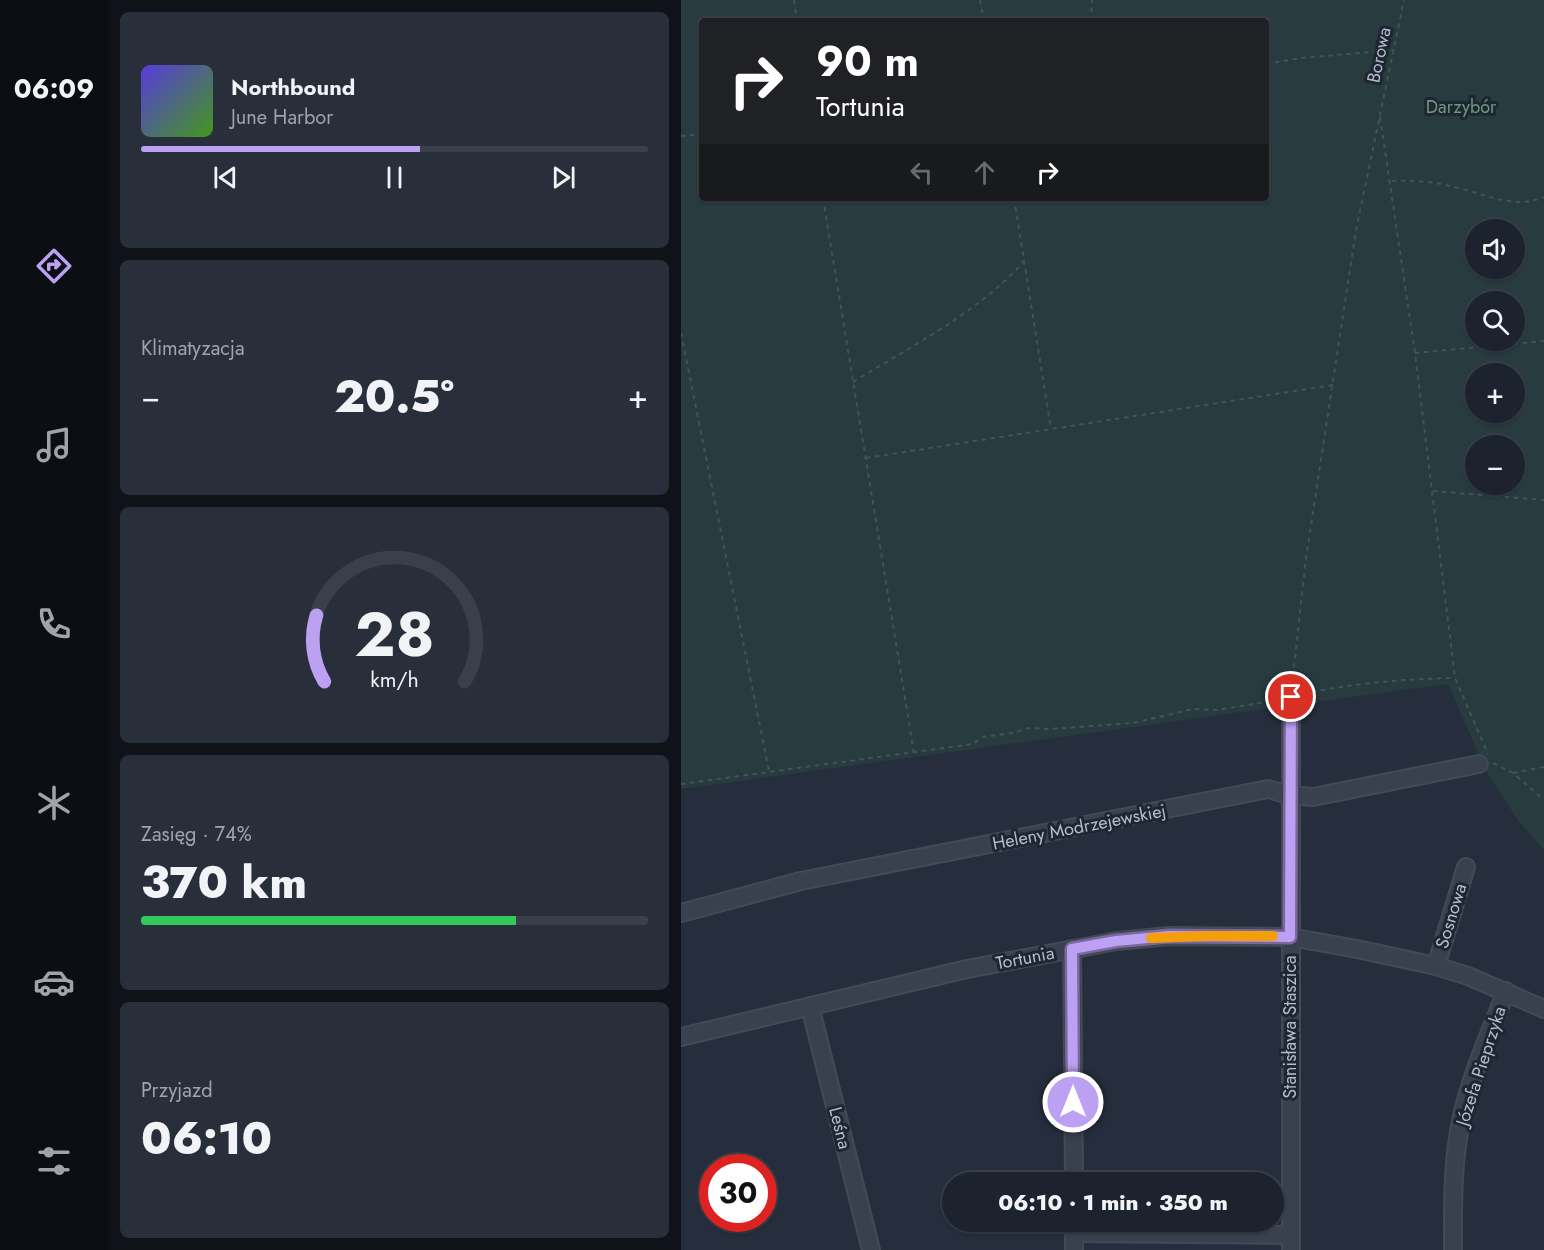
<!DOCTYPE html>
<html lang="pl">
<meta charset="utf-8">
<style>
body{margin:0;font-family:Jost,sans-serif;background:#292f3a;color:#f1f3f6;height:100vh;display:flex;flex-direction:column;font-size:22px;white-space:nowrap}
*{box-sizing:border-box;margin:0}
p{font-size:20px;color:#a0a4aa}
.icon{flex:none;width:33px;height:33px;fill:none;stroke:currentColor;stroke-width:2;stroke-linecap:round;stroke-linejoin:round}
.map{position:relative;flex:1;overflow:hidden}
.side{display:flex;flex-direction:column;gap:12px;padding:12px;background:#0f1319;width:573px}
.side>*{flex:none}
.guide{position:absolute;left:18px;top:18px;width:570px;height:183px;border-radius:6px;box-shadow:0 2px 4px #0004,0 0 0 2px #3a3f4a;background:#202124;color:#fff;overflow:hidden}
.controls{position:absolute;left:784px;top:219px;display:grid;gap:12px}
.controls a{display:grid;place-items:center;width:60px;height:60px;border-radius:50%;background:#1c222e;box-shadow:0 2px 4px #0004,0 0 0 2px #3a3f4a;font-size:30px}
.speed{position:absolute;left:18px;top:1154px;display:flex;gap:12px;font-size:30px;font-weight:700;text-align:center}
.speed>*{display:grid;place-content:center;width:78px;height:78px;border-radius:50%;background:#1c222e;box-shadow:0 2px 4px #0004,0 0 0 2px #3a3f4a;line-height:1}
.speed .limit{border:9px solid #d22;background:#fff;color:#111}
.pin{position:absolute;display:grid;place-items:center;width:51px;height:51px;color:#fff;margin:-26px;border:3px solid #fff;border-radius:50%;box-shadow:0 2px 6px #0007}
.me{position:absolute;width:66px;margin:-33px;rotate:0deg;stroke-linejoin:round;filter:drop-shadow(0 0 4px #0008)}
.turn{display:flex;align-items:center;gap:21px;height:126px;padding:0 18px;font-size:27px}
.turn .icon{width:78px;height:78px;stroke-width:2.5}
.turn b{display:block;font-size:42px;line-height:51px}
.lanes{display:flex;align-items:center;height:57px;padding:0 18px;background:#0003;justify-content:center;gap:30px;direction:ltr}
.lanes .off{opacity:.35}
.big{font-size:45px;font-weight:800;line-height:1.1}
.side .widget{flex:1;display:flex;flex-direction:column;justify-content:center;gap:9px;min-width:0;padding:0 21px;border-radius:9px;background:#292f3a}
.side .dial{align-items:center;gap:0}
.dial svg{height:156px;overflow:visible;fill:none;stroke:#3a3f4a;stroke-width:7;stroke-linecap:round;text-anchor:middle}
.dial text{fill:#f1f3f6;stroke:none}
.song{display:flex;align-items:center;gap:18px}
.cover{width:72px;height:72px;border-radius:9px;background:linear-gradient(135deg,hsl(250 70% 55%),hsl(100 70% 35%))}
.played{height:6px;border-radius:3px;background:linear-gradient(90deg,#bca0f2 55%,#3a3f4a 55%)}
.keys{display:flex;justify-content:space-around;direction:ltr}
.heat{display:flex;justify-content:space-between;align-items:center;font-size:33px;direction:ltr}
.charge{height:9px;border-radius:4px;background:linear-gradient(90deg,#34c759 74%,#3a3f4a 0)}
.trip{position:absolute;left:261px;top:1172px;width:342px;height:60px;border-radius:30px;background:#1c222e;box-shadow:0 2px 4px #0004,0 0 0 2px #3a3f4a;font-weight:800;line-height:60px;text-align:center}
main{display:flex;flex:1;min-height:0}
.tab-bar{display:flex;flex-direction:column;width:108px;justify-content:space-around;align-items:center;background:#0b0e12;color:#a0a4aa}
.tab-bar .icon{width:42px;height:42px}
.tab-bar .on{color:#bca0f2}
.tab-bar b{font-size:27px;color:#f1f3f6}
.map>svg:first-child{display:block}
.green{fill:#283b3f;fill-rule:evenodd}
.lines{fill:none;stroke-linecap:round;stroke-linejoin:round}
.minor-casing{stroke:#434a57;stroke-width:20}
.path{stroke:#415457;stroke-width:2;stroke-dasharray:4.5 4.5;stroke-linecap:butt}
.minor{stroke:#3a414e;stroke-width:16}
.route-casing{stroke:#7a689d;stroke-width:15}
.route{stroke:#bca0f2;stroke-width:10}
.slow{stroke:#f59e0b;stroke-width:10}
.labels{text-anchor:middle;stroke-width:6;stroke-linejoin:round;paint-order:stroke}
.street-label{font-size:18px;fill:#b6bcc9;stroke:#1f2633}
.park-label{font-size:18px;fill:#6e997c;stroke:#1f2633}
</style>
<main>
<nav class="tab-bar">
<b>06:09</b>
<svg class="icon on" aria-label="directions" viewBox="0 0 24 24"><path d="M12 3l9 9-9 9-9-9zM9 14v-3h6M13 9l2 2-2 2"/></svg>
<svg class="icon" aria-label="music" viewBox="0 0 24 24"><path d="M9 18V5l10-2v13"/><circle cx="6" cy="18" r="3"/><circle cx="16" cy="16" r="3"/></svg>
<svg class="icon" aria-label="phone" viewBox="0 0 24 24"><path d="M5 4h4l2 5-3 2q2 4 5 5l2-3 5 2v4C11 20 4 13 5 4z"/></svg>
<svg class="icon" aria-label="climate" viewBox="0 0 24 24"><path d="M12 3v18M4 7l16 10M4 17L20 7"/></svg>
<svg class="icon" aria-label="car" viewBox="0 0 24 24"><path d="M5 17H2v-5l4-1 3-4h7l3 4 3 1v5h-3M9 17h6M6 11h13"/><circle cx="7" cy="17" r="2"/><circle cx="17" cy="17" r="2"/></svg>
<svg class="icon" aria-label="filters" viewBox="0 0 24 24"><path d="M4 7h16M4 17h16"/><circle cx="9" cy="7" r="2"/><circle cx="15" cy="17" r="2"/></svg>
</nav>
<section class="side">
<div class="widget">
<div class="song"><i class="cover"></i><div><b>Northbound</b><p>June Harbor</p></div></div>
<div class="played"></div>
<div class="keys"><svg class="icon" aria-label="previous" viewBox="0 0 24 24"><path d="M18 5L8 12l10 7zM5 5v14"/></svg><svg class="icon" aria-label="pause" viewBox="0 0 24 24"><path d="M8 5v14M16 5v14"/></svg><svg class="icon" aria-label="next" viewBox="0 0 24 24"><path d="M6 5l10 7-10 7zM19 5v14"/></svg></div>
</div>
<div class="widget"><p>Klimatyzacja</p>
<div class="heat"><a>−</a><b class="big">20.5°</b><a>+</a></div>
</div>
<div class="widget dial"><svg viewBox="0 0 100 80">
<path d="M14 69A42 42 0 1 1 86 69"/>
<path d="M14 69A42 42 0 0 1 10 35" stroke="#bca0f2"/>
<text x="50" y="56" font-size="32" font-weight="700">28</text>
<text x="50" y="72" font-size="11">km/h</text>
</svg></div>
<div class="widget"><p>Zasięg · 74%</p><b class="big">370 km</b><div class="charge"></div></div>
<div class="widget"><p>Przyjazd</p><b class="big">06:10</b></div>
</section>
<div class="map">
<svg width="863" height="1250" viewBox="0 0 863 1250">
<rect width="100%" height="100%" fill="#262e3e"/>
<path class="green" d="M0,0H863V850L838,822L804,769L767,684L0,789ZM21,21H585V198H21ZM795,230H834V268H795ZM795,302H834V340H795ZM795,374H834V412H795ZM795,446H834V484H795Z"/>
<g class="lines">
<defs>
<g id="minor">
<polyline points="0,913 120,881 587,789 608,795 632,797 798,764"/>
<polyline points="391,949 393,1182"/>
<polyline points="755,966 785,867"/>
<polyline points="129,1006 190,1250"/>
<polyline points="0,1037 286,969 436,941 488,936 609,937 676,949 755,966 787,976 863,1009"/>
<polyline points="393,1233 609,1235"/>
<polyline points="393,1250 393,1221"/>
<polyline points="610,1250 610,697"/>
<path d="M772,1250C772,1207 771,1164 780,1121C789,1076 809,1034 825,991"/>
</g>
</defs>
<use href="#minor" class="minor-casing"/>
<g class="path">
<polyline points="113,0 116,21"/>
<polyline points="299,0 303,21"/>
<polyline points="410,21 411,0"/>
<polyline points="585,64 620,58 713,50"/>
<polyline points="699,117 734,353 774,678 807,754"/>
<polyline points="0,136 21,134"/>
<path d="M711,181C735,180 757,182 781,189C810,196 833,209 863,197"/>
<polyline points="142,198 233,753"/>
<polyline points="333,198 370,429"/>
<polyline points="0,333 88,771"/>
<polyline points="734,353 863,341"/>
<path d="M172,382C229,347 300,311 343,261"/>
<polyline points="185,458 652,385"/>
<polyline points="752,491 863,500"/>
<polyline points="611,685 625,558 675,230 723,0"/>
<path d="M622,694C673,683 722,679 774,678"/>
<polyline points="812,763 832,773 863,800"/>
<polyline points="832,773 863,767"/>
<polyline points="0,784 292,744 301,737 331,733 348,728 370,729 452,723 512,709 536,710 596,700"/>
</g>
<use href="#minor" class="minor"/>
</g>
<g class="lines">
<defs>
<polyline id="route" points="392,1102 391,949 435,941 488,936 609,937 610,697"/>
</defs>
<use href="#route" class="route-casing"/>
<use href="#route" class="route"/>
<polyline class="slow" points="470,938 526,936 592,936"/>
</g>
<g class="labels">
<g class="street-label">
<text transform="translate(698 55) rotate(-78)" y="6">Borowa</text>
<text transform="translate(398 827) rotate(-11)" y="6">Heleny Modrzejewskiej</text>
<text transform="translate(770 916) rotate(-73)" y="6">Sosnowa</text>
<text transform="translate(344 958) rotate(-11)" y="6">Tortunia</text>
<text transform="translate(609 1027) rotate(-90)" y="6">Stanisława Staszica</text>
<text transform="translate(800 1066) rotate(-72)" y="6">Józefa Pieprzyka</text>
<text transform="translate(159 1128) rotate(76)" y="6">Leśna</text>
</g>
<g class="park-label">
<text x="780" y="113">Darzybór</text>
</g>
</g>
</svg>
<div class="controls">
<a><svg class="icon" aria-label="sound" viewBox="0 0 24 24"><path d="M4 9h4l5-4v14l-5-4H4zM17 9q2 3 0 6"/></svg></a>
<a><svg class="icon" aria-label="search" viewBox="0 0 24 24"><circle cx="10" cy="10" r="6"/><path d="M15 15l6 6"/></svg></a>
<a>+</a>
<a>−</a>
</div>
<div class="speed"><div class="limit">30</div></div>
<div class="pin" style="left:610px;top:697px;background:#d93025"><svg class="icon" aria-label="arrive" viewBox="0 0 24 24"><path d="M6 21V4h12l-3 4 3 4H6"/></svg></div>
<svg class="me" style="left:392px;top:1102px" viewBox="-20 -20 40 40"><circle r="17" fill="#bca0f2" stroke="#fff" stroke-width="3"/><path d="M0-11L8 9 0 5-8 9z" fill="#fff"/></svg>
<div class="trip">06:10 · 1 min · 350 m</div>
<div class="guide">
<div class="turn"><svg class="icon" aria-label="right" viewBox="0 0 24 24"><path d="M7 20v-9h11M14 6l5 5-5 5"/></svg><div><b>90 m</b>Tortunia</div></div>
<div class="lanes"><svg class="icon off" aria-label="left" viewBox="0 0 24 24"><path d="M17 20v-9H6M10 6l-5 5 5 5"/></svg><svg class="icon off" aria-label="ahead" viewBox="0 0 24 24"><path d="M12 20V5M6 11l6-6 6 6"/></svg><svg class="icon" aria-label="right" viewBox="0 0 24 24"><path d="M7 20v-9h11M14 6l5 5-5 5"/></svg></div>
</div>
</div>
</main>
